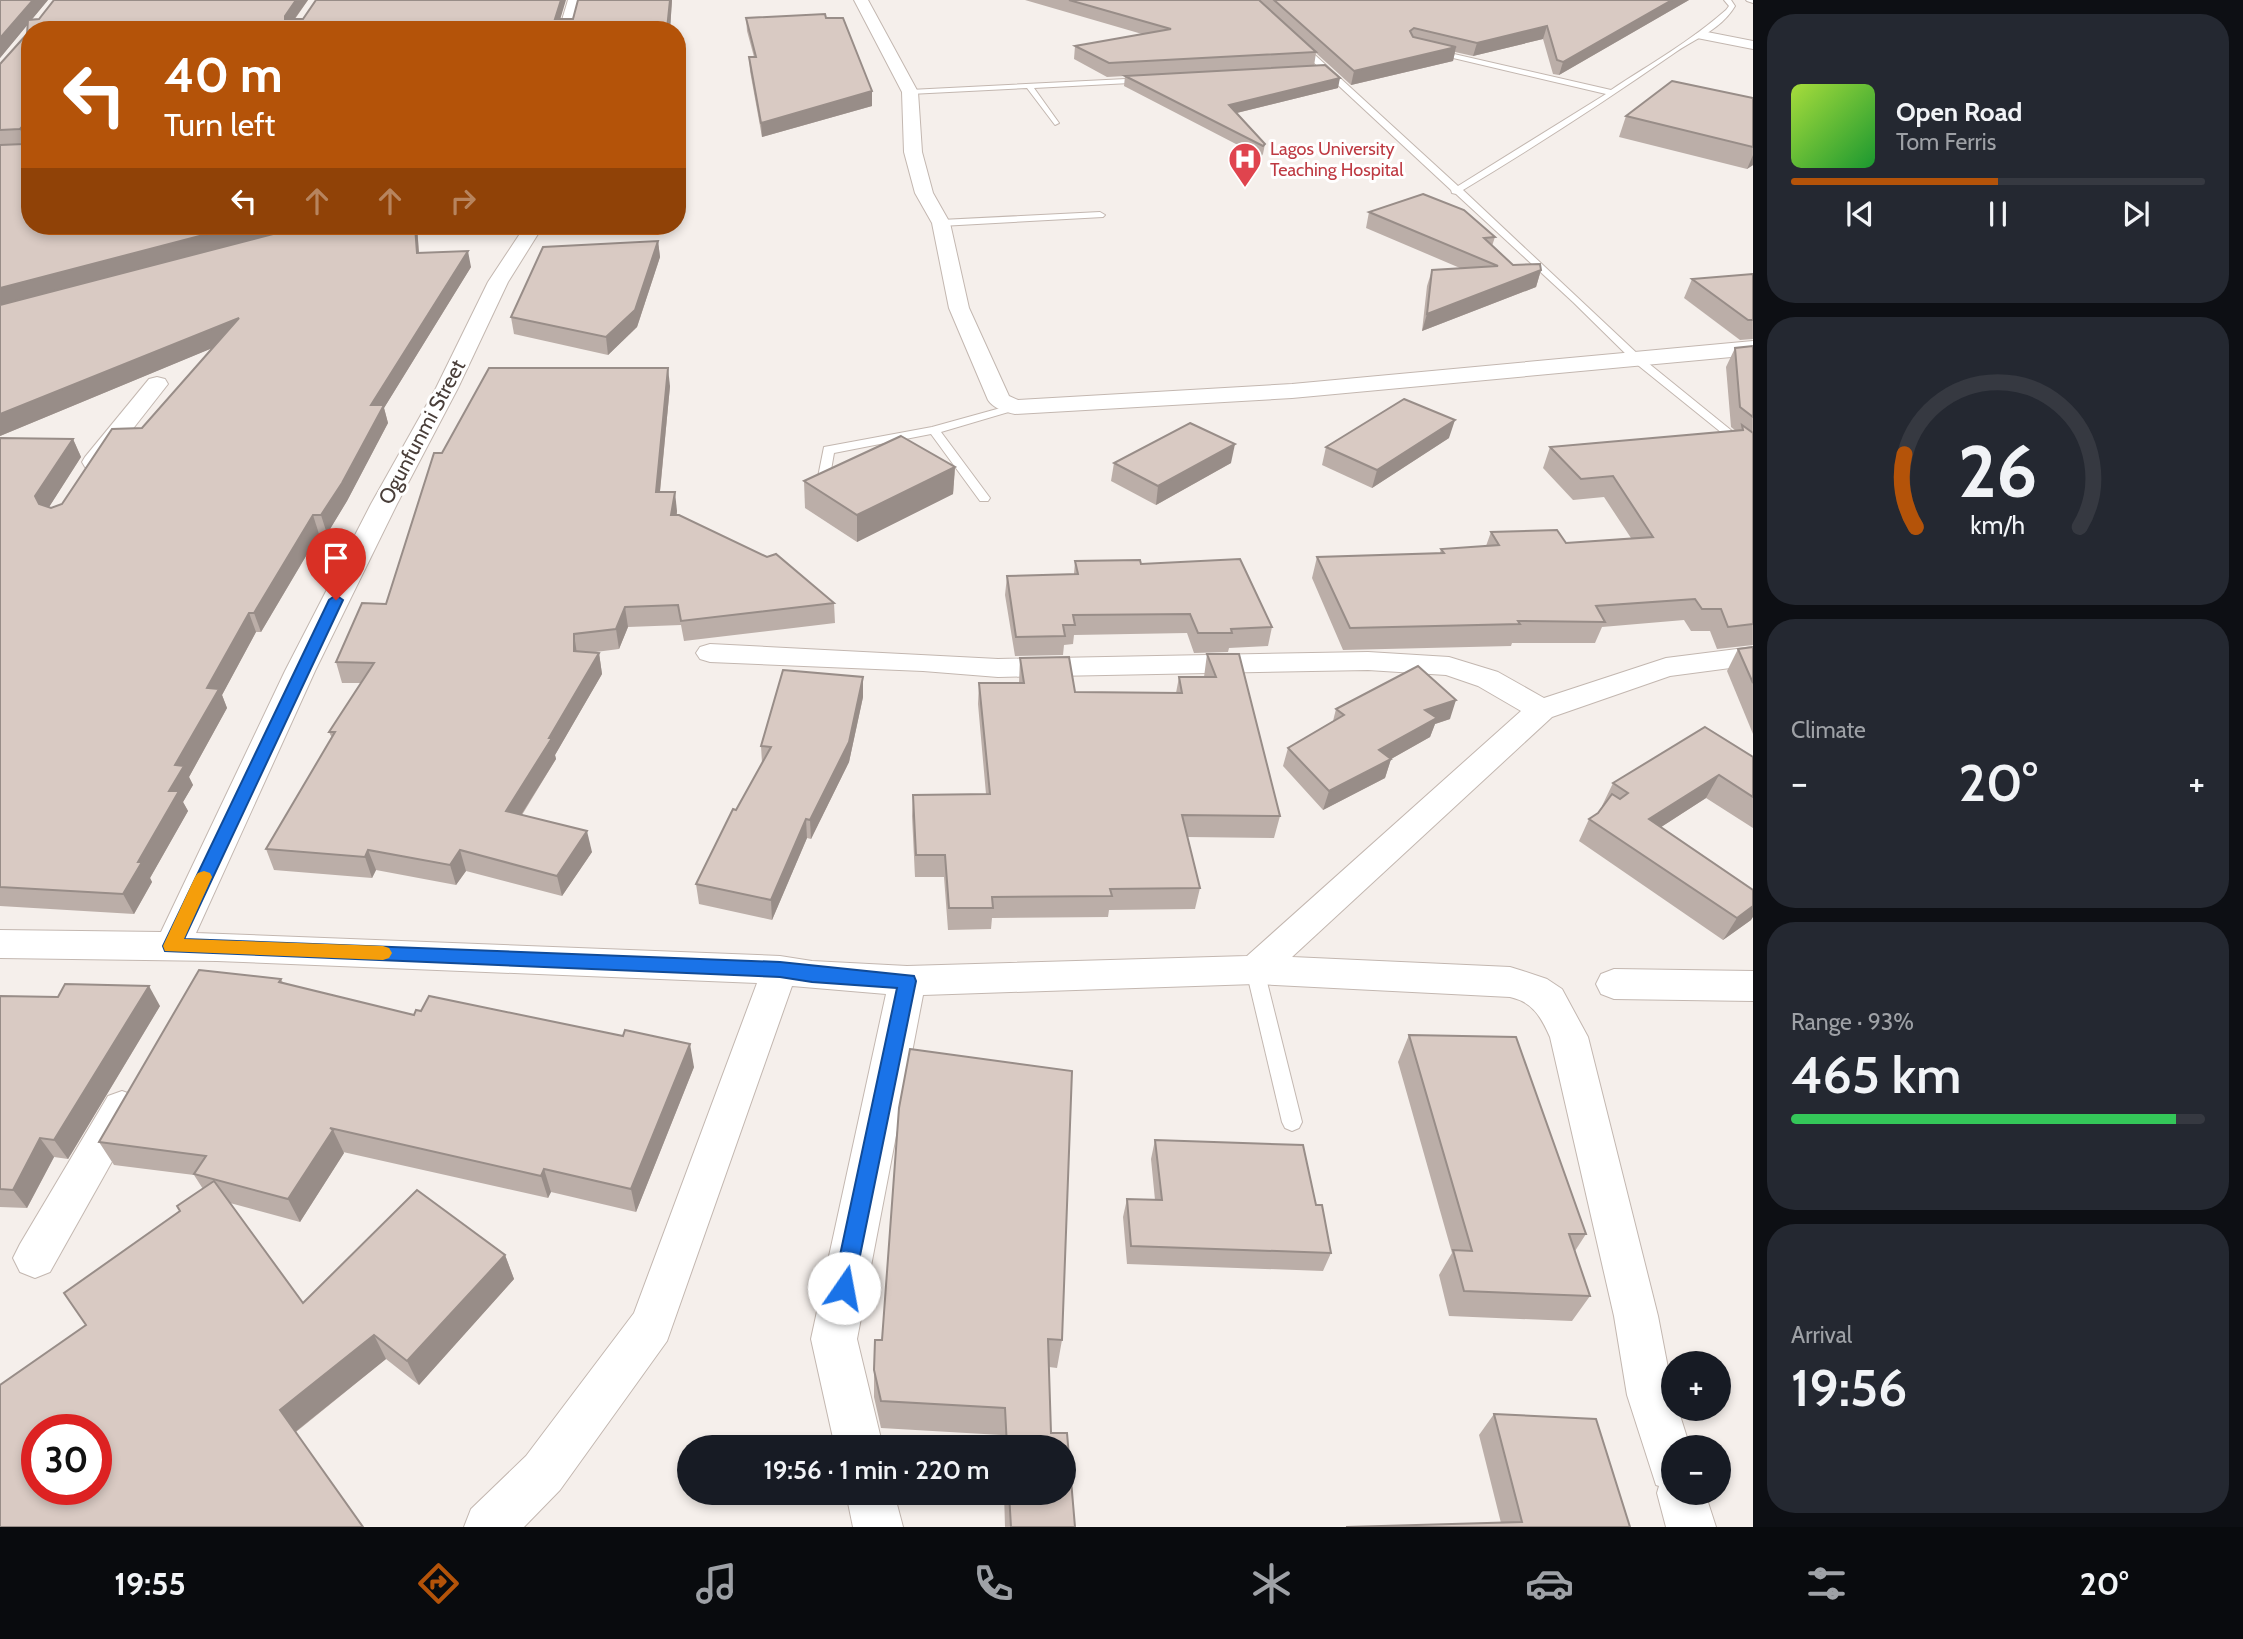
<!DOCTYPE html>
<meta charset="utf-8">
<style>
body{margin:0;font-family:Cabin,sans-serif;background:#242831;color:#f1f3f6;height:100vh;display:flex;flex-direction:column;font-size:26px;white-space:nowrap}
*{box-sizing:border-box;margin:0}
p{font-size:23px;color:#9ea1a6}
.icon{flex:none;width:38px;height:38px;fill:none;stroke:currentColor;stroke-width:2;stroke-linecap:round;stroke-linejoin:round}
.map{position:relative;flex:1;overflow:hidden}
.sheet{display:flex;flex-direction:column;gap:14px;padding:14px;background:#0d0f14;width:490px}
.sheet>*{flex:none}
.hud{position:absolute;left:21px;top:21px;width:665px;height:214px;border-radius:28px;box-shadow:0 4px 10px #0003;background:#b45309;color:#fff;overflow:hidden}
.tools{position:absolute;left:1661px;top:1351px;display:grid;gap:14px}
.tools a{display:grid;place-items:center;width:70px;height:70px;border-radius:50%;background:#171b24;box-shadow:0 4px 10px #0003;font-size:35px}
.speed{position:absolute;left:21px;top:1414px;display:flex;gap:14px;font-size:35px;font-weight:700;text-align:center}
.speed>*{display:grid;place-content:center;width:91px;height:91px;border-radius:50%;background:#171b24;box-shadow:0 4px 10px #0003;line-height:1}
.speed .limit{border:10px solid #d22;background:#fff;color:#111}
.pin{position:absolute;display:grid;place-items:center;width:60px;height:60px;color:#fff;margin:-72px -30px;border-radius:50% 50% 50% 0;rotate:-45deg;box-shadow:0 0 7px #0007}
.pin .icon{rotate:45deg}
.me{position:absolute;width:77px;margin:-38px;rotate:12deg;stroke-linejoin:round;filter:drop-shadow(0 0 5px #0008)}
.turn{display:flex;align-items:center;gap:24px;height:147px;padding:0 28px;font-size:32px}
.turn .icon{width:91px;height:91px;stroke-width:2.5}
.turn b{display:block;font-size:49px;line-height:60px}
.lanes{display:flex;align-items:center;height:66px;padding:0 28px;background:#0003;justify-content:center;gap:35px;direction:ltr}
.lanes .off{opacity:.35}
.big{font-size:52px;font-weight:600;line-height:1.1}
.sheet .tile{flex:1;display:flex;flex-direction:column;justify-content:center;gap:10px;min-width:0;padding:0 24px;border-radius:28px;background:#242831}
.sheet .dial{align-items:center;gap:0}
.dial svg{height:182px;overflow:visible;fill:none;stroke:#363941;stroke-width:7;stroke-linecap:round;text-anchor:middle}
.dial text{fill:#f1f3f6;stroke:none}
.song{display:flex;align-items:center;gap:21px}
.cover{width:84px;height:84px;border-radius:10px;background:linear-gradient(135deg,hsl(80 70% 55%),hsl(130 70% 35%))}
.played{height:7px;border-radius:4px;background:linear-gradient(90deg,#b45309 50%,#363941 50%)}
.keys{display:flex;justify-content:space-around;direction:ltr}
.heat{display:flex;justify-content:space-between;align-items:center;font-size:38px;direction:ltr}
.charge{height:10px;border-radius:5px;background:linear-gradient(90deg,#34c759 93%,#363941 0)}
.trip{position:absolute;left:677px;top:1435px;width:399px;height:70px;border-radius:35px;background:#171b24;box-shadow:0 4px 10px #0003;font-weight:600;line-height:70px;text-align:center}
.tab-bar{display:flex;height:112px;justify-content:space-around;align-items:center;background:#090b0e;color:#9ea1a6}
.tab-bar .icon{width:49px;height:49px}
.tab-bar .active{color:#b45309}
.tab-bar b{font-size:32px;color:#f1f3f6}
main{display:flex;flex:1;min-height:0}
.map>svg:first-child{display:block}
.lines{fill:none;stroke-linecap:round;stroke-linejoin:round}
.lane-casing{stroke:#c3b7b0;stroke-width:2}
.street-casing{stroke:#c3b7b0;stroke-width:2}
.lane{fill:#fff;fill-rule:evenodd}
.street{fill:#fff;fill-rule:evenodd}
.wall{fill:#bbaea8}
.shaded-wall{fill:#988d88}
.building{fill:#d9cac3;stroke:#988d88;stroke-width:2;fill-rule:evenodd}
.route{fill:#1a73e8;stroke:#114b97;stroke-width:2}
.slow{fill:#f59e0b}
.labels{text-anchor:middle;stroke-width:6;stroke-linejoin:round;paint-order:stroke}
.far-health-label{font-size:18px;fill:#be3a42;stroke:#fff;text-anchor:start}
.street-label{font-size:21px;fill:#493e39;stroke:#fff}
</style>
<main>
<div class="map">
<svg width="1753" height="1527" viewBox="0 0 1753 1527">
<rect width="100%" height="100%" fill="#f5efeb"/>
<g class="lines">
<defs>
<g id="lane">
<path d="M1724,0H1731L1735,6C1721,30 1694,39 1673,54C1604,102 1534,147 1463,190L1642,358L1753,448V458L1634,362L1573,302L1456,194L1452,193L1451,190L1297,47L1304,45L1458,186L1606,94L1432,53V49L1611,90C1650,64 1691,41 1726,10L1729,6Z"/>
<polygon points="1746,0 1753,0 1753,3 1747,1"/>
<polygon points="1146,78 1149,82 1034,88 1059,123 1055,125 1027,88 910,94 906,92 910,90"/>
<polygon points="1100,212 1105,215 1103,217 941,226 936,223 941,220"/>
<polygon points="1015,404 1021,407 1019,409 941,432 990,498 988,501 980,501 931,434 834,453 828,487 822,491 816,487 824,447 932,427"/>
<polygon points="1255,963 1261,965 1264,970 1302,1122 1299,1128 1292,1131 1285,1128 1282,1122 1246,970 1249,965"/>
</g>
<g id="street">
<polygon points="568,0 582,0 573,30 559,30"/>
<path d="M854,0H868L918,92L922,152L933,193L950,223L969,308L1009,396L1018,400L1292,384L1753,341V355L1292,398L1015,414C1005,412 993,408 988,400L949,308L932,223L915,193L904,152L902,92Z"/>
<polygon points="1702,31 1753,41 1753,49 1697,38 1695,35"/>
<path d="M525,226H543L508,282L458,388L397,504L315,671L196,933L780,956L812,961L907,966L1247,956L1521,711L1478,686L1446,675L1368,670L998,677L923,671L710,662L700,659L696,653L700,647L710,644L998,659L1368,652L1449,657L1498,672L1544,698L1666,658L1753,647V665L1670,676L1552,717L1292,957L1510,967L1523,971L1547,979L1562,989L1588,1037L1658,1316L1673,1394V1409H1678L1690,1447H1673V1493H1705L1716,1527H1666L1657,1493L1659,1486L1656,1485L1627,1395L1614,1316L1550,1037C1541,1017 1533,1002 1510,997L1255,984L923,995L857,1339L883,1447H835L811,1339L886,994L792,986L667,1341L560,1490L524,1527H464L471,1509L526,1456L634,1313L757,983L217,961L0,958V930L161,932L285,671L371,504L436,388L488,282Z"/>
<polygon points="157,377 165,379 168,384 103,467 94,469 85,467 82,462 85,457 149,379"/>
<polygon points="1614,969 1753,971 1753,1001 1614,999 1601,994 1596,984 1601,974"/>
<polygon points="122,1091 136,1096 142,1108 50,1272 35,1278 20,1272 13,1258 20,1244 108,1096"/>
<polygon points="846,1493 894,1493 903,1527 853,1527"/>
</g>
</defs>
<use href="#lane" class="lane-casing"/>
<use href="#street" class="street-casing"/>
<use href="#lane" class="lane"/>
<use href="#street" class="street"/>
</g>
<g class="wall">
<polygon points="0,0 48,0 32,19 39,19 54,0 308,0 295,19 573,19 578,0 672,0 670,30 30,30 30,226 417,226 419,253 471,267 384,408 388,423 347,501 327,534 319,534 261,632 256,632 222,695 227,708 189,777 193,785 183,802 188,811 150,878 152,882 134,914 0,906 0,438 73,439 81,457 49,507 51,508 62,504 142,428 212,348 0,436 0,64 27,34 28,24 0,58"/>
<polygon points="1025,0 1689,0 1559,75 1553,74 1543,39 1473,56 1455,52 1453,61 1351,85 1316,53 1314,66 1338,88 1237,113 1265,144 1263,154 1261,157 1124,86 1125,76 1107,77 1074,59 1075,46 1142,34"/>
<polygon points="746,18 826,18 872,91 872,106 762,137 750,71 749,57 754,57 747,31"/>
<polygon points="1753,98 1753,165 1747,169 1619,137 1626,116"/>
<polygon points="1369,212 1495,237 1492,246 1513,265 1541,270 1536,287 1422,331 1427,286 1432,270 1460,268 1366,228"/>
<polygon points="658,241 660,257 637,327 608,355 514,334 511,317"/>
<polygon points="1753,274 1753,339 1740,340 1684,298 1692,279"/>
<polygon points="1753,346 1753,645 1717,649 1710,631 1691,631 1684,620 1602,627 1595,643 1512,643 1511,646 1343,650 1312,578 1317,557 1440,553 1441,549 1486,546 1491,532 1566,543 1631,538 1604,497 1573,500 1543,468 1550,447 1736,431 1731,427 1726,367 1735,348"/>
<polygon points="670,386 660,492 677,511 677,515 834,603 835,623 684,641 681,625 628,627 619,649 588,653 599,653 602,674 555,755 556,759 522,815 592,852 562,896 466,871 456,885 376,870 372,878 274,870 266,849 332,738 329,732 361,683 342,683 336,662 386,604 442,453"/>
<polygon points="1449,438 1372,488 1322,465 1326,447"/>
<polygon points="1114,463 1231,463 1156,505 1111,481"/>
<polygon points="955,467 953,494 857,542 805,508 804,481"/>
<polygon points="1075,561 1141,564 1272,627 1268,646 1229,648 1228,652 1194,653 1187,633 1074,635 1073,644 1064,645 1063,655 1015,656 1005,595 1007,576 1074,574"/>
<polygon points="1753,647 1753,734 1727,671 1738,649"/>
<polygon points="1207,654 1280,816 1274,838 1187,837 1200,888 1195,909 1109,910 1108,917 992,918 991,929 948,930 944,877 915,877 912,816 913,795 986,794 978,704 979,683 1019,683 1020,658 1075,692 1176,693 1179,677 1204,677"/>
<polygon points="863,697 849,762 811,839 807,838 772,920 699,904 696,884 762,763 761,746"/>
<polygon points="1336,709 1450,719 1435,724 1430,737 1391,759 1385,778 1323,810 1283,766 1288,748 1333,721"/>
<polygon points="1753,757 1753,828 1706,798 1661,827 1751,920 1723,940 1579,841 1589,819 1598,813 1603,806 1602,806 1613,783"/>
<polygon points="281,979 283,983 414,1015 694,1067 636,1212 551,1192 548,1198 343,1152 344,1153 300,1222 230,1203 303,1303 505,1255 514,1279 419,1385 386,1359 296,1432 86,1325 180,1211 203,1189 194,1175 114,1165 99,1142"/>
<polygon points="0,996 160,1006 68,1159 54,1157 27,1208 0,1207"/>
<polygon points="1409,1035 1586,1234 1575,1251 1590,1296 1572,1321 1449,1316 1439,1275 1452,1253 1398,1062"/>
<polygon points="910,1049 1072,1071 1062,1340 1057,1368 1049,1367 1051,1433 1067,1433 1075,1527 1005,1527 1004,1493 1064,1493 1064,1447 1002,1447 1001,1435 881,1428 874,1397 874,1370 875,1340 882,1340 899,1108"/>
<polygon points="1155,1140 1316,1205 1331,1253 1323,1271 1127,1264 1123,1217 1127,1199 1155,1200 1151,1159"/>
<polygon points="1494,1414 1630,1527 1501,1523 1479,1435"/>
</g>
<g class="shaded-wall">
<polygon points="33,0 48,0 0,58 0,38"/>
<polygon points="296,0 308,0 288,28 285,16"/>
<polygon points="561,0 566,0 557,30 555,19"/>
<polygon points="670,0 672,0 670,30 668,30"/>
<polygon points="1672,0 1689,0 1559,75 1563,62"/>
<polygon points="1547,26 1543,39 1473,56 1477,43"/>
<polygon points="1456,47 1453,61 1351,85 1354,71"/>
<polygon points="1340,78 1338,88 1228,115 1229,105"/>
<polygon points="872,91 872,106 762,137 761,123"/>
<polygon points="30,118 30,139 26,144 20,129"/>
<polygon points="1753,155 1753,165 1747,169"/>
<polygon points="238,226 309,226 0,306 0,288"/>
<polygon points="415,226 417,226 420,269 417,253"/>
<polygon points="658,241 660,257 637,327 608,355 606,337"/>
<polygon points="468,251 471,267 384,408 388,423 347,501 327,534 321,515 371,405"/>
<polygon points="1541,270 1536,287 1422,331 1427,314"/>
<polygon points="239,318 244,335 0,436 0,414"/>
<polygon points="668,368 670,386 658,511 656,492"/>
<polygon points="1455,420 1449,438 1372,488 1377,470"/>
<polygon points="73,439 81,457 44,515 35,496"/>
<polygon points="1235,444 1231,463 1156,505 1158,486"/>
<polygon points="955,467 953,494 857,542 857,515"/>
<polygon points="675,492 677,511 673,535 671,515"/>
<polygon points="313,515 319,534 261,632 254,613"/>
<polygon points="625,607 628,627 619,649 616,629"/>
<polygon points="249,613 256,632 222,695 227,708 189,777 193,785 183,802 188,811 150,878 152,882 134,914 123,894 169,791 175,765 207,688"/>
<polygon points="574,634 577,654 574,651"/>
<polygon points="599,653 602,674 555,755 556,759 511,831 506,811"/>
<polygon points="863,677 863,697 849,762 811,839 810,820"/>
<polygon points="1456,700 1450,719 1435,724 1430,737 1384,763 1391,759 1385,778 1323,810 1329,791 1425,710"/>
<polygon points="1719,775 1706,798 1638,842 1649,819"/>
<polygon points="806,819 807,838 772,920 771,900"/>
<polygon points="587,831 592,852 562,896 557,876"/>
<polygon points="368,850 376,870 372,878 365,857"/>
<polygon points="460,850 466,871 456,885 450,865"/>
<polygon points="1753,906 1753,917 1751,920 1723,940 1737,918"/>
<polygon points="149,986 160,1006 68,1159 54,1140"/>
<polygon points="690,1044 694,1067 636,1212 631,1189"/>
<polygon points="333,1130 344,1153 300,1222 288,1199"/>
<polygon points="40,1138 54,1157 27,1208 13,1190"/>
<polygon points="544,1169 551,1192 548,1198 541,1176"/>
<polygon points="505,1255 514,1279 419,1385 407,1361"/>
<polygon points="374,1335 386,1359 295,1432 280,1410"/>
</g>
<g class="building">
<polygon points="0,0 33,0 0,38"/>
<polygon points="54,0 296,0 285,16 285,19 303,19 316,0 561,0 555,19 573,19 578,0 670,0 667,29 657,30 30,30 30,118 20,129 0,130 0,64 27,34 28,20 39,19"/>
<polygon points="1069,0 1259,0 1316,52 1109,63 1075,46 1171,29"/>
<polygon points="1274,0 1672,0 1563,62 1557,60 1547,26 1477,43 1414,28 1410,31 1413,37 1456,47 1354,71"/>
<polygon points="825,14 826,18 843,18 872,91 761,123 749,57 756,57 746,18"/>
<polygon points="1325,65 1340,78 1229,105 1265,144 1263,146 1125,76"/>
<polygon points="1672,81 1753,98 1753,147 1626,116"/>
<polygon points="27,140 30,140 30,226 238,226 0,288 0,145 24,144"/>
<polygon points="1423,194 1464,210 1495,237 1484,238 1513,265 1540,264 1541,270 1427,314 1432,270 1498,266 1369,212"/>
<polygon points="310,226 415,226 417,253 468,251 371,405 384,405 342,483 321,515 313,515 254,613 249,613 207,688 219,689 175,765 184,766 169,791 179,791 138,862 142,862 123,894 0,887 0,438 73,439 35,496 39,504 51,508 62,504 112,429 142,428 239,318 0,414 0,305 300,227"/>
<polygon points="658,241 635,310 606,337 511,317 543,247"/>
<polygon points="1753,274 1753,320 1748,320 1692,279"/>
<polygon points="1753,346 1753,417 1740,407 1735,348"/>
<polygon points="489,368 668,368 656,492 675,492 671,515 679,515 767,557 776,554 834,603 681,621 678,605 625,607 616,629 574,634 574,651 599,653 549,738 552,738 506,811 587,831 557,876 460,850 450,865 368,850 365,857 266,849 335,732 329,732 374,663 336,662 362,603 386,604 434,453 442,453"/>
<polygon points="1404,399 1455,420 1377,470 1326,447"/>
<polygon points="1190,423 1235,444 1158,486 1114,463"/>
<polygon points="1742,425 1753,433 1753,624 1728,627 1721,609 1702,609 1695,599 1596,606 1605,622 1518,621 1520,624 1350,628 1317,557 1444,553 1441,549 1499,545 1491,532 1557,530 1566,543 1653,537 1613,476 1581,479 1550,447 1743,430"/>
<polygon points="901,436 955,467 857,515 804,481"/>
<polygon points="1240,559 1272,627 1231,629 1232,633 1198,633 1190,614 1073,615 1075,625 1063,625 1065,636 1016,637 1007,576 1078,574 1075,561 1140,560 1141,564"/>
<polygon points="1753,647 1753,683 1738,649"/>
<polygon points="1207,654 1239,654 1280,816 1182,815 1200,888 1110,889 1112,896 992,897 993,908 949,908 945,855 916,855 913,795 990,794 979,683 1024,683 1020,658 1069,657 1075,692 1182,693 1179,677 1216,677"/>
<polygon points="1418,666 1456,700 1425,710 1437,718 1379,750 1391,759 1329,791 1288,748 1344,715 1336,709"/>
<polygon points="783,670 863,677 849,742 810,820 806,819 771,900 696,884 733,809 736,810 771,747 761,746"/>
<polygon points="1705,727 1753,757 1753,797 1719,775 1649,819 1753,890 1753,906 1737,918 1589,819 1598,813 1612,794 1620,799 1628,793 1613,783"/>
<polygon points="199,970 281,979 279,982 414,1015 416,1010 421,1011 429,996 623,1036 625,1030 690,1044 631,1189 544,1169 541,1176 330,1128 333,1130 288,1199 194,1174 206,1156 99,1142"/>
<polygon points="65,984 149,986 54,1140 40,1138 13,1190 0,1189 0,996 58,997"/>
<polygon points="1409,1035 1516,1037 1586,1234 1569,1234 1590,1296 1464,1291 1453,1250 1472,1251"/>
<polygon points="910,1049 1072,1071 1062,1340 1048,1339 1051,1433 1067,1433 1075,1527 1011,1527 1009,1493 1064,1493 1064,1447 1007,1447 1005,1408 881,1401 874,1370 875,1340 882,1340 899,1108"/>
<polygon points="1155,1140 1303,1145 1316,1205 1322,1205 1331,1253 1131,1246 1127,1199 1162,1200"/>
<path d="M214,1181L303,1303L417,1190L505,1255L407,1361L374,1335L280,1410L363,1527H0V1385L86,1325L64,1293L180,1211L177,1206ZM37,1430H96V1489H37Z"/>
<polygon points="1494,1414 1596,1419 1630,1527 1346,1527 1522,1522"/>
</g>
<polygon class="route" points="336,595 343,600 184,939 780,962 914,976 916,981 852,1295 844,1298 836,1295 833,1288 897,988 812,982 780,977 165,951 163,946 329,600"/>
<polygon class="slow" points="204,871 210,873 212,877 184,939 383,946 389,948 392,953 389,958 383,960 165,951 163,946 195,877 198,873"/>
<defs>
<symbol id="hospital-pin" viewBox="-11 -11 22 30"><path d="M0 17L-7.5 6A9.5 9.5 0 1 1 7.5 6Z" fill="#e0444e" stroke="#fff"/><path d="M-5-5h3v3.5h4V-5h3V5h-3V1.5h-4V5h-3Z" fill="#fff"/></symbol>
</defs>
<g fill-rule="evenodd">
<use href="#hospital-pin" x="1226" y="140" width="38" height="52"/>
</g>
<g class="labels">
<g class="far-health-label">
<text x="1270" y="155">Lagos University<tspan x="1270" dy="21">Teaching Hospital</tspan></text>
</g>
<g class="street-label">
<text transform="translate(422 432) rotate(-62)" y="7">Ogunfunmi Street</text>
</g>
</g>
</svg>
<div class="tools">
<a>+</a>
<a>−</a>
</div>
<div class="speed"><div class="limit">30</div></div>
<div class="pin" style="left:336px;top:600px;background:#d93025"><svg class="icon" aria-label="arrive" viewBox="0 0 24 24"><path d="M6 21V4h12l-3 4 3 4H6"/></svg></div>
<svg class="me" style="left:844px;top:1288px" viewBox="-20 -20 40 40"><circle r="19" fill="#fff"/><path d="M0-13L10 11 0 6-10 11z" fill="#1a73e8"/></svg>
<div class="trip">19:56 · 1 min · 220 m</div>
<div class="hud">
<div class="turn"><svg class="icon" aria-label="left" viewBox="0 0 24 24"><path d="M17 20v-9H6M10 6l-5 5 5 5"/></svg><div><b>40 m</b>Turn left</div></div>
<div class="lanes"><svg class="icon" aria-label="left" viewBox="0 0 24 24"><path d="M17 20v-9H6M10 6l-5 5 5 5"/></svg><svg class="icon off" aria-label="ahead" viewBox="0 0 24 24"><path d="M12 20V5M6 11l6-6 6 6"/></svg><svg class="icon off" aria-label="ahead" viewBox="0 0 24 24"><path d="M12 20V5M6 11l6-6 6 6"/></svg><svg class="icon off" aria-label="right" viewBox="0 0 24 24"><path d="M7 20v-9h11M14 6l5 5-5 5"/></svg></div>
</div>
</div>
<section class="sheet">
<div class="tile">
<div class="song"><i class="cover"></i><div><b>Open Road</b><p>Tom Ferris</p></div></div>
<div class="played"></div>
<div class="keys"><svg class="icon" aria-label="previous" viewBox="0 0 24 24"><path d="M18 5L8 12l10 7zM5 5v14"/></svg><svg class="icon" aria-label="pause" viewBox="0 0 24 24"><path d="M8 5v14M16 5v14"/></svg><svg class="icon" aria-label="next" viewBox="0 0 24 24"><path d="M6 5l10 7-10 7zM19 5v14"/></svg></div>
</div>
<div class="tile dial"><svg viewBox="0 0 100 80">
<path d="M14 69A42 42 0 1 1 86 69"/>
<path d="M14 69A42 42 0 0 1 9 37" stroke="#b45309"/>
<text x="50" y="56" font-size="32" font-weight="700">26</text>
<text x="50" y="72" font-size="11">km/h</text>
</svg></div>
<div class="tile"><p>Climate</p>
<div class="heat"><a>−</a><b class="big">20°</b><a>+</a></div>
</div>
<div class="tile"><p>Range · 93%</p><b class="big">465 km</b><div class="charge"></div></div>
<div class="tile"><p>Arrival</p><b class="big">19:56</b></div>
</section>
</main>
<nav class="tab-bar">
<b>19:55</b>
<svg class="icon active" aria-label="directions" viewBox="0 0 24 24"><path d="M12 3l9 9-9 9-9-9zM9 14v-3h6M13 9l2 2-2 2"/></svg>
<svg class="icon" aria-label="music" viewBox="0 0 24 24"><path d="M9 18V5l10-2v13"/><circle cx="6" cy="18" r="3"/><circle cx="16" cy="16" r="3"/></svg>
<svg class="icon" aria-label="phone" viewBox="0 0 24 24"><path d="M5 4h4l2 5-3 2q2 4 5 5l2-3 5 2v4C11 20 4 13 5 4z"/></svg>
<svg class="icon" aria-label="climate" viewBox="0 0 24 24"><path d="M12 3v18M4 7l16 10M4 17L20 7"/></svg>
<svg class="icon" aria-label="car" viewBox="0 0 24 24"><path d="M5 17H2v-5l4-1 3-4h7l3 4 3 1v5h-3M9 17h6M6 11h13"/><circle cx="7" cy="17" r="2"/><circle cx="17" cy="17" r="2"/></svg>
<svg class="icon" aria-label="filters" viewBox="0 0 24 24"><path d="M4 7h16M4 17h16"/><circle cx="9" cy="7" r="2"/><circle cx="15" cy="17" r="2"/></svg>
<b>20°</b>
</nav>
